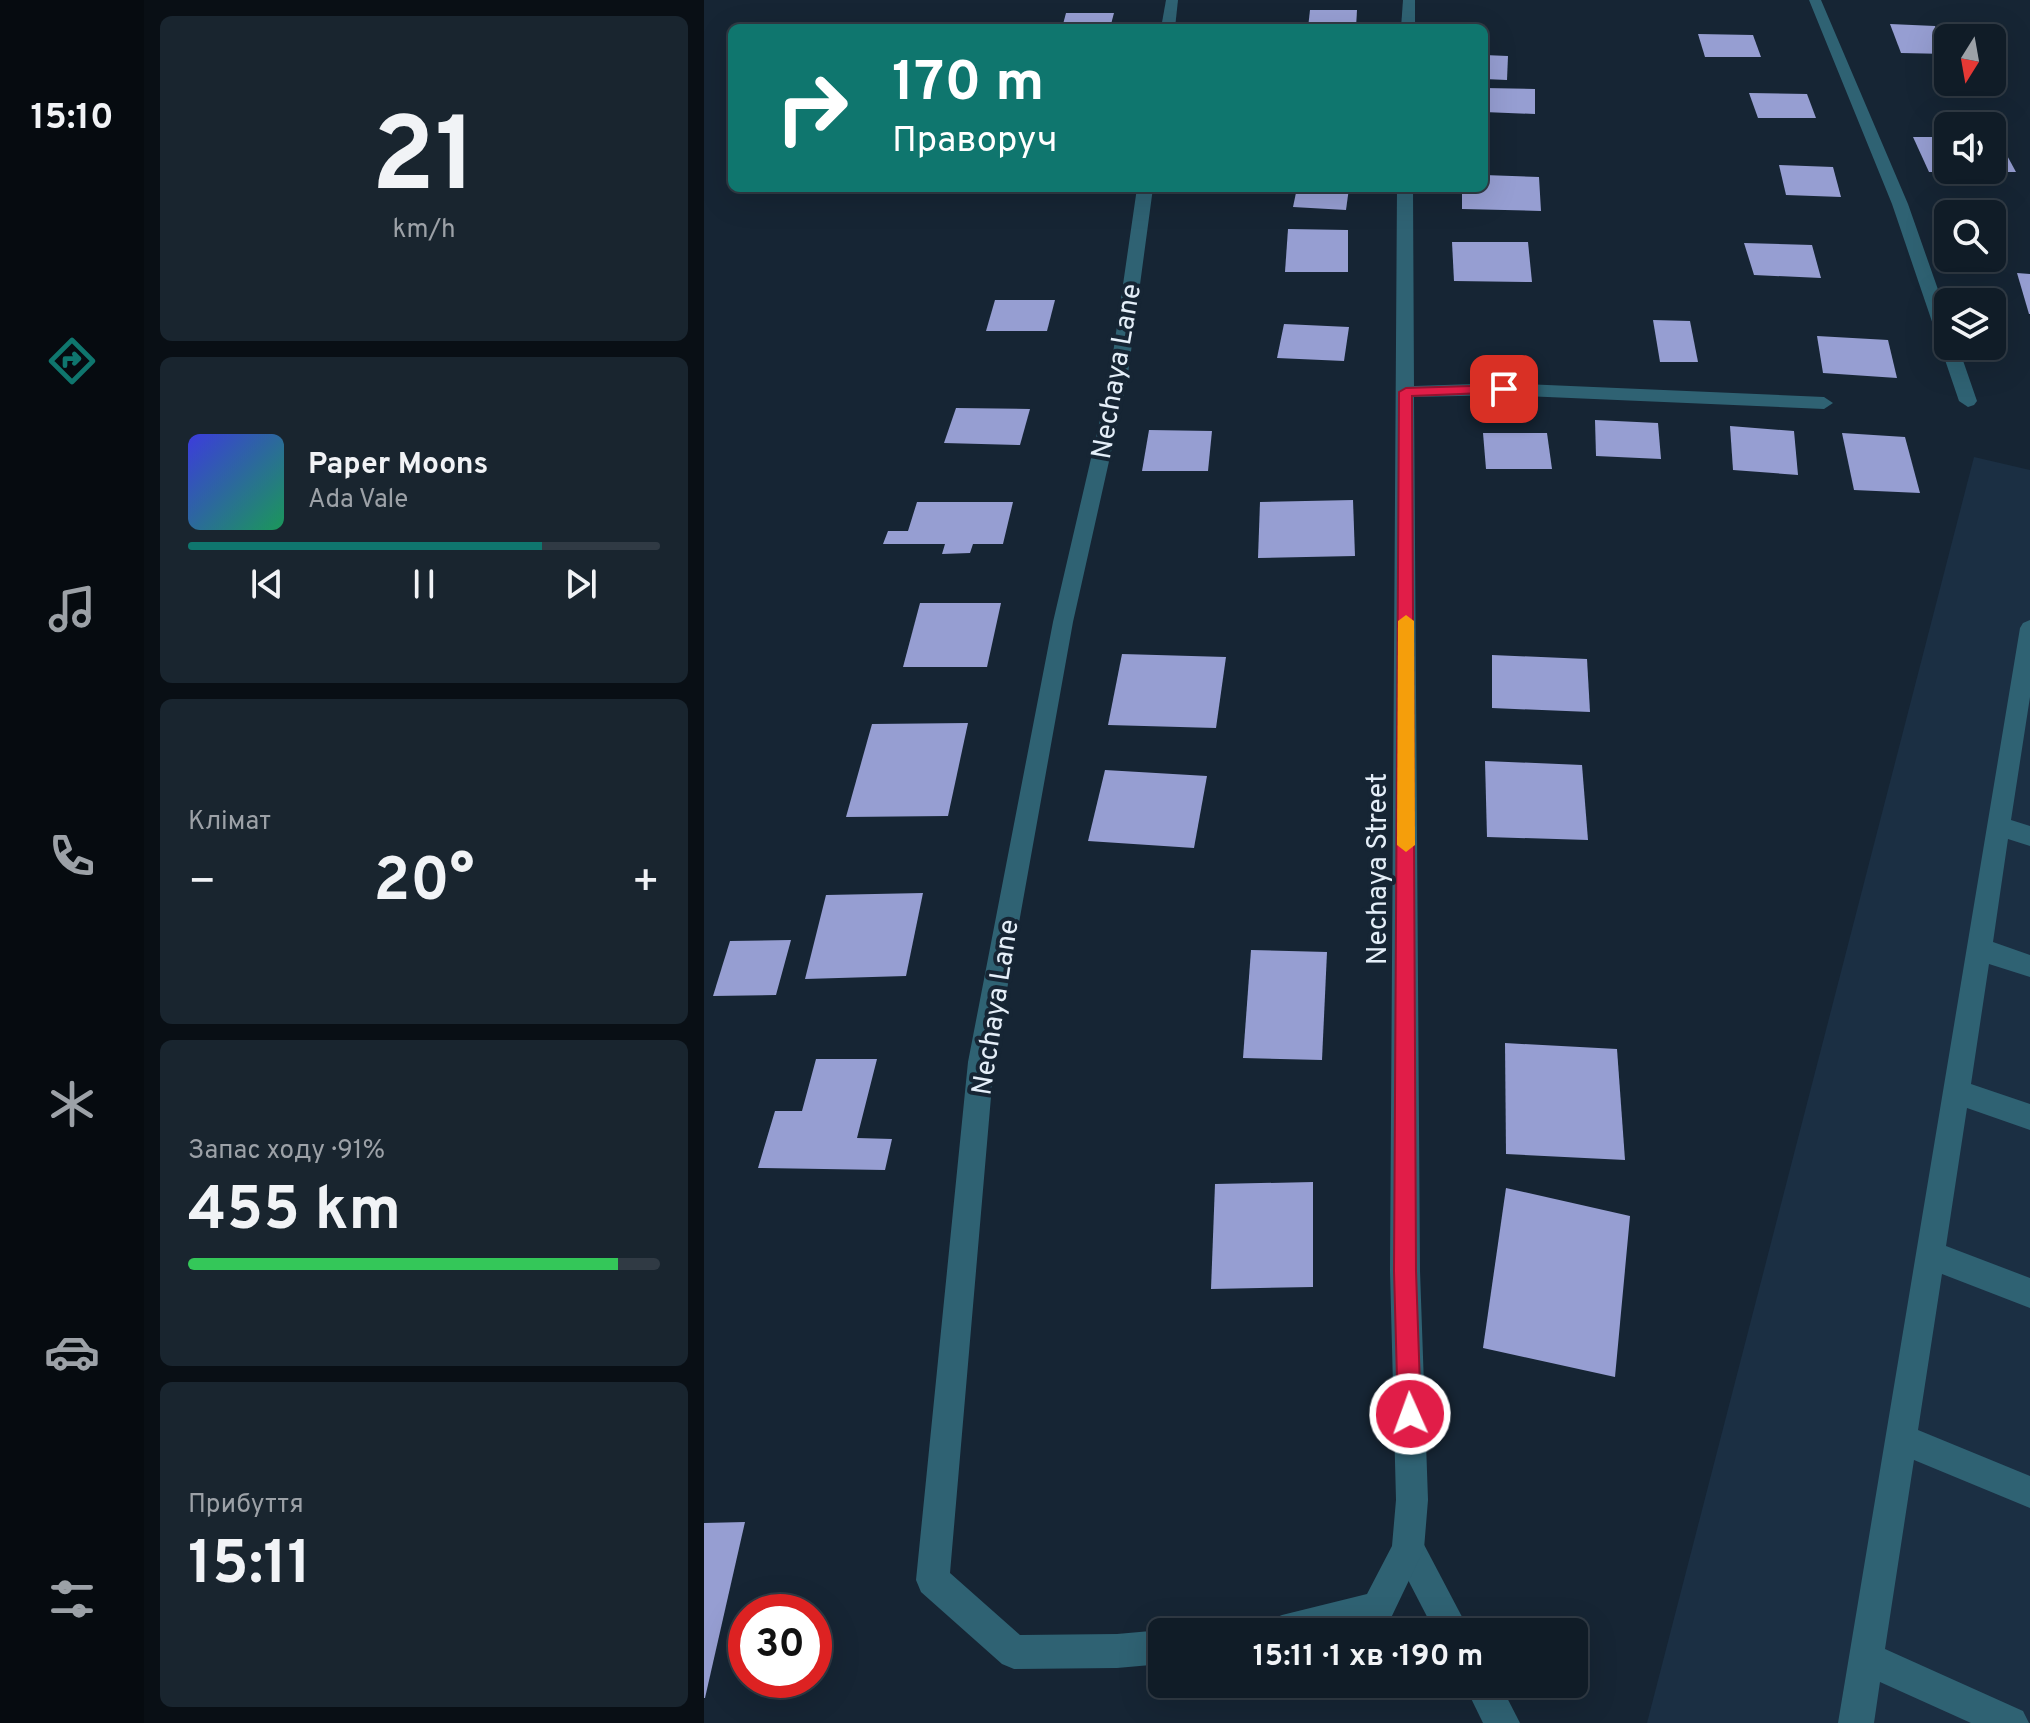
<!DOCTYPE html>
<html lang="uk">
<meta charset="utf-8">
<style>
body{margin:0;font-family:Overpass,sans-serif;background:#19252f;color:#f1f3f6;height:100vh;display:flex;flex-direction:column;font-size:30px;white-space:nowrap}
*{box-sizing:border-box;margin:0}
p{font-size:26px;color:#9ca1a7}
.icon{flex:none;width:44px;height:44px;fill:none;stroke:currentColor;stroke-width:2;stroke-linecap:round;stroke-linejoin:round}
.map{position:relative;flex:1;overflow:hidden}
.details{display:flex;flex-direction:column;gap:16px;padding:16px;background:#090f15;width:560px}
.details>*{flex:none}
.top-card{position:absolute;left:24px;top:24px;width:760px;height:168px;border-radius:12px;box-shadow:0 8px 32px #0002,0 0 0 2px #303a44;background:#0f766e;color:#fff;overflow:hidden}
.needle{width:52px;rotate:191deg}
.tools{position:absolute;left:1230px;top:24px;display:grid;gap:16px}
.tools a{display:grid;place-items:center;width:72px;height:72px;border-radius:12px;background:#101c27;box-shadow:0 8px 32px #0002,0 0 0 2px #303a44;font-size:40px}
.speed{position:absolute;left:24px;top:1594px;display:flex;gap:16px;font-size:40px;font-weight:700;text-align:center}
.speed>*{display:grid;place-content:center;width:104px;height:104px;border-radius:50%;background:#101c27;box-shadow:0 8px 32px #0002,0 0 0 2px #303a44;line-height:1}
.speed .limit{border:12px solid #d22;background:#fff;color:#111}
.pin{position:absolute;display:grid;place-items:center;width:68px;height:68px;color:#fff;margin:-34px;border-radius:16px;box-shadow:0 4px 12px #0006}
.me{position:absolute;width:88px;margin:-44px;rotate:358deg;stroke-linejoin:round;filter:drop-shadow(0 0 6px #0008)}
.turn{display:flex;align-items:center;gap:28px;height:168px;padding:0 32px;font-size:36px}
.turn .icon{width:104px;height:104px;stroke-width:2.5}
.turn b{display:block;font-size:56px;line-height:68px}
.big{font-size:60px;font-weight:700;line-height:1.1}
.details .widget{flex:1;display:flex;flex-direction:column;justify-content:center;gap:12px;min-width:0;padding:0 28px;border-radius:12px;background:#19252f}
.details .dial{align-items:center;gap:0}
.dial b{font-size:104px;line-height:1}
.song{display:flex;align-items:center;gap:24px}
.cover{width:96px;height:96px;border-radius:12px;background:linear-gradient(135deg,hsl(240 70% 55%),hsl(150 70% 35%))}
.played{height:8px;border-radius:4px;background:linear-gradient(90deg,#0f766e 75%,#303a44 75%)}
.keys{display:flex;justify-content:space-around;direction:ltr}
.heat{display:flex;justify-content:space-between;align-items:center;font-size:44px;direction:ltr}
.charge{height:12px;border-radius:6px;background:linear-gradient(90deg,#34c759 91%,#303a44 0)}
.trip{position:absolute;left:444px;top:1618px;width:440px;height:80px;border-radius:12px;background:#101c27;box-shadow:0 8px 32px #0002,0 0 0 2px #303a44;font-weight:700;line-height:80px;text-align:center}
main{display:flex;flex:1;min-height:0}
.tabs{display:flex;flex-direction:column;width:144px;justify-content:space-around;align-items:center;background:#060b10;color:#9ca1a7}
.tabs .icon{width:56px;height:56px}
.tabs .current{color:#0f766e}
.tabs b{font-size:36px;color:#f1f3f6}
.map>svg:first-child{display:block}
.built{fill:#1b2f43}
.building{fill:#969ed2}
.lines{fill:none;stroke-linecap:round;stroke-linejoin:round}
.lane{fill:#2f6273;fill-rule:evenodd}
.street{fill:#2f6273;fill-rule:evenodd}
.route{fill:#e11d48;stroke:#92132f;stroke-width:2}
.slow{fill:#f59e0b}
.labels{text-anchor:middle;stroke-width:8;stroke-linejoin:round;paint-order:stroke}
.street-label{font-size:28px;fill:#e4eef8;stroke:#162534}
</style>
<main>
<nav class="tabs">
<b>15:10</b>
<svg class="icon current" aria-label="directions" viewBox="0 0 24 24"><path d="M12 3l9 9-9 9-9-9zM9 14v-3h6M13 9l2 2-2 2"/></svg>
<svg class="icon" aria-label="music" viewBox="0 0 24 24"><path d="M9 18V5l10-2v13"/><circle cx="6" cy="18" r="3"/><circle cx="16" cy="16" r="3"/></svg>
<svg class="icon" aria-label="phone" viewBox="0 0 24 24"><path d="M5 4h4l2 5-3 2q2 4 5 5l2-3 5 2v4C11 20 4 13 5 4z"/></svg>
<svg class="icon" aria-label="climate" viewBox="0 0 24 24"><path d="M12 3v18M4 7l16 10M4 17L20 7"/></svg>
<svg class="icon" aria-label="car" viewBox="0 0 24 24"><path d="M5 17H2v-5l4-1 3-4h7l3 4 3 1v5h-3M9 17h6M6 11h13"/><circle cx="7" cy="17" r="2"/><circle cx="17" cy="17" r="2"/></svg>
<svg class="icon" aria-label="filters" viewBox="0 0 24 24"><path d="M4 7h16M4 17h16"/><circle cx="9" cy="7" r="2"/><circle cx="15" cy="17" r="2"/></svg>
</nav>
<section class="details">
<div class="widget dial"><b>21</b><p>km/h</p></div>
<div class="widget">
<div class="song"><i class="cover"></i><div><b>Paper Moons</b><p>Ada Vale</p></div></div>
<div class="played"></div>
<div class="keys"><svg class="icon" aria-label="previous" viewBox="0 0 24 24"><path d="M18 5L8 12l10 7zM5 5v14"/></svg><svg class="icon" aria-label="pause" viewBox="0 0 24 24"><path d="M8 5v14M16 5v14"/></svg><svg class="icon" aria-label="next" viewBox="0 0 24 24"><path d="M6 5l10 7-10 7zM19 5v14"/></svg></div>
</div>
<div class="widget"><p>Клімат</p>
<div class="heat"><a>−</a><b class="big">20°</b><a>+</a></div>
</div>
<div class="widget"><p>Запас ходу · 91%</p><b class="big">455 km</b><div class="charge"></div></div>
<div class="widget"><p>Прибуття</p><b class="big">15:11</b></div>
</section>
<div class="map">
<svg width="1326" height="1723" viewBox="0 0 1326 1723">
<rect width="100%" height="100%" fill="#162534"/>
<polygon class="built" points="1270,457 1326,470 1326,1723 943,1723"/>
<g class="building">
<polygon points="606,10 653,10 652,28 604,28"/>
<polygon points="362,13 410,13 406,28 358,28"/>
<polygon points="1186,24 1231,26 1243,54 1197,53"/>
<polygon points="994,34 1049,35 1057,57 1001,57"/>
<polygon points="780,55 804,56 803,80 780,79"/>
<polygon points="780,88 831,89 831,114 780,112"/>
<polygon points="1045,93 1103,94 1112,118 1054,118"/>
<polygon points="1209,137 1244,137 1244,172 1225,172"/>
<polygon points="1288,137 1293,137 1312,172 1288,172"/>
<polygon points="1075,165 1129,167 1137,197 1082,195"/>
<polygon points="780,175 835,177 837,211 758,209 758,188 780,188"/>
<polygon points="593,188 645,188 642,210 589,207"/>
<polygon points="584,229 644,230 644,272 581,272"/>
<polygon points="748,242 824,242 828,282 750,281"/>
<polygon points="1040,243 1108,245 1117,278 1050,275"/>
<polygon points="1313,273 1326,274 1326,314 1325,314"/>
<polygon points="291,300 351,300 343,331 282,331"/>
<polygon points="949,320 986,321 994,362 956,362"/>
<polygon points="580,324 645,327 640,361 573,358"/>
<polygon points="1113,336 1184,340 1193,378 1119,373"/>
<polygon points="252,408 326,409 316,445 240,443"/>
<polygon points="891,420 954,423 957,459 892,456"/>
<polygon points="1026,426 1090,431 1094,475 1029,470"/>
<polygon points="445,430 508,431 504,471 438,471"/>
<polygon points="779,433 843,433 848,469 782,469"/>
<polygon points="1138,433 1201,437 1216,493 1150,490"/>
<polygon points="649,500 651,556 554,558 556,502"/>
<polygon points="213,502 309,502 299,544 269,544 266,553 238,554 241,544 179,544 184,531 204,531"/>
<polygon points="216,603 297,603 283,667 199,667"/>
<polygon points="418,654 522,657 512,728 404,725"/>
<polygon points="788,655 883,659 886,712 788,708"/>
<polygon points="264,723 244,816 142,817 168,724"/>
<polygon points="781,761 878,765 884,840 783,837"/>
<polygon points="401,770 503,776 490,848 384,841"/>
<polygon points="219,893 202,976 101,979 122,895"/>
<polygon points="87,940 72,995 9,996 26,941"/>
<polygon points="547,950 623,952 618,1060 539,1058"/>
<polygon points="801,1043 913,1049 921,1160 802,1154"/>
<polygon points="112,1059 173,1059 153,1138 188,1139 181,1170 54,1168 71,1111 98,1111"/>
<polygon points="609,1182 609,1287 507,1289 511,1184"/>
<polygon points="802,1188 926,1216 911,1377 779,1348"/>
<polygon points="41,1522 1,1698 0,1698 0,1523"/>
</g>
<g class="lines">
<g class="lane">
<polygon points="1326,620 1326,697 1307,820 1326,826 1326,846 1304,839 1289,942 1326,955 1326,977 1285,964 1267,1084 1326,1104 1326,1130 1263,1108 1242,1246 1326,1278 1326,1308 1238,1274 1214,1430 1326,1476 1326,1508 1210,1460 1181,1649 1319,1711 1325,1723 1267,1723 1176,1682 1170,1723 1134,1723 1316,628 1319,623"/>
<polygon points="704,1533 716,1537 766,1632 731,1632 688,1549 692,1537"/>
<polygon points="760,1684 796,1684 816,1723 779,1723"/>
</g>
<g class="street">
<polygon points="462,0 474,0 471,28 457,28"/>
<polygon points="699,0 711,0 711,28 697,28"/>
<polygon points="1105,0 1117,0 1204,204 1244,318 1244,346 1254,346 1273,401 1270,405 1264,407 1255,401 1188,204"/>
<polygon points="433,188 449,188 423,381 369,622 290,1062 246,1573 316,1635 413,1634 458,1630 463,1632 458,1632 458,1664 413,1668 310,1669 298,1664 217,1592 212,1580 264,1062 349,622 405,381"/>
<polygon points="693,188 709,188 710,386 800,383 1120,397 1129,403 1120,409 800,395 710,397 716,1271 724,1500 720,1549 686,1620 645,1632 561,1632 566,1620 578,1615 663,1594 688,1546 692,1500 686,1271"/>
</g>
</g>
<polygon class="route" points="800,385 807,389 805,392 708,396 712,1271 717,1414 714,1422 706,1426 697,1422 694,1414 690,1271 695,392 702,388"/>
<polygon class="slow" points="702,615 710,621 711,845 702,852 693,845 694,621"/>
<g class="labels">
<g class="street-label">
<text transform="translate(411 371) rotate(-80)" y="10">Nechaya Lane</text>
<text transform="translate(672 869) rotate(-90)" y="10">Nechaya Street</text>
<text transform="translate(290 1007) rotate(-81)" y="10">Nechaya Lane</text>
</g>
</g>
</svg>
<div class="tools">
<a><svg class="needle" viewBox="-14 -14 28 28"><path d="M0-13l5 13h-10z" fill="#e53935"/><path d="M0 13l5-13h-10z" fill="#9ca1a7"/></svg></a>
<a><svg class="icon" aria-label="sound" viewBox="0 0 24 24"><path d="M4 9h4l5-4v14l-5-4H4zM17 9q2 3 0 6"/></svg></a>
<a><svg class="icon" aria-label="search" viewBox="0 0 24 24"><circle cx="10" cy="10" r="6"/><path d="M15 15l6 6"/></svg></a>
<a><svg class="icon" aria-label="layers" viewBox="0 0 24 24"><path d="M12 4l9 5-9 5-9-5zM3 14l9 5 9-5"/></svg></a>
</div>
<div class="speed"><div class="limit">30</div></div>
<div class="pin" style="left:800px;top:389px;background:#d93025"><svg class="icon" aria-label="arrive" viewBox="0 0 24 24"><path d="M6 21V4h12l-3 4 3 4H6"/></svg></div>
<svg class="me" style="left:706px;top:1414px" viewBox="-20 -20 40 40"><circle r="17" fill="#e11d48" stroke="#fff" stroke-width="3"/><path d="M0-11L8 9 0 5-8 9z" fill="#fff"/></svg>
<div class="trip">15:11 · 1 хв · 190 m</div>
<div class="top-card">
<div class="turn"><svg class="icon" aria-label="right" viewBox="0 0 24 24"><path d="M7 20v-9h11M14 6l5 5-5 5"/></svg><div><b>170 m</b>Праворуч</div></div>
</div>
</div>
</main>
